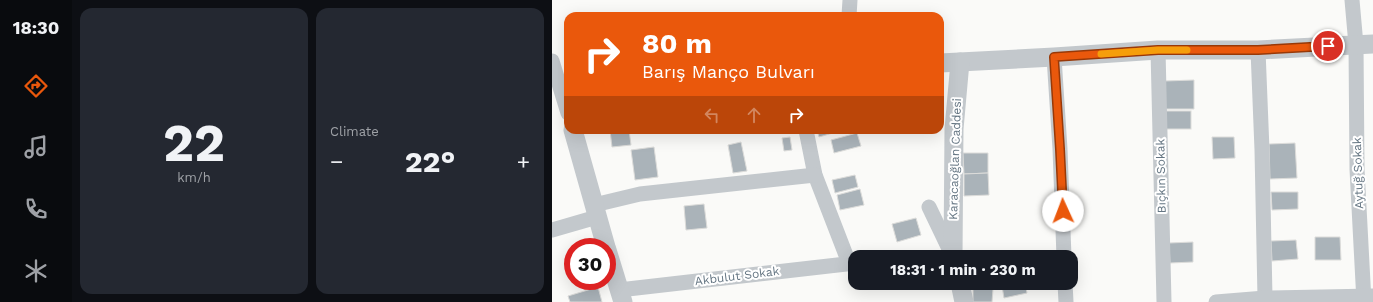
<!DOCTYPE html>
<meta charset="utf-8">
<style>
body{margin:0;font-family:"Work Sans",sans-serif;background:#242831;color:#f1f3f6;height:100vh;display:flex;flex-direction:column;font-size:15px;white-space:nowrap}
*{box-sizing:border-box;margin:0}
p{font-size:13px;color:#9ea1a6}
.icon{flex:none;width:22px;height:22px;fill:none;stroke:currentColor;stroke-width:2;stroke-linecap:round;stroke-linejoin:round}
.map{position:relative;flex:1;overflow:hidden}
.drawer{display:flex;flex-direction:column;gap:8px;padding:8px;background:#0d0f14;width:480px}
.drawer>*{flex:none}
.banner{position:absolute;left:12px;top:12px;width:380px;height:122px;border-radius:12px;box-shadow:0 4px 16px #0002;background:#ea580c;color:#fff;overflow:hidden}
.speed{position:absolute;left:12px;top:238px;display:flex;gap:8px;font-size:20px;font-weight:700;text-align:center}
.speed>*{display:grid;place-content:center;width:52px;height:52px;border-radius:50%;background:#171b24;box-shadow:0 4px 16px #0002;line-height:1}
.speed .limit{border:6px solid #d22;background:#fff;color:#111}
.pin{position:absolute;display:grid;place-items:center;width:34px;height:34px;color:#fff;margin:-17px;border:2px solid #fff;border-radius:50%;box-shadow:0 1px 4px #0007}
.me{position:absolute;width:44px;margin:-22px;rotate:358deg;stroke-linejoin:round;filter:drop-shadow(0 0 3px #0008)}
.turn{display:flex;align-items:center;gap:14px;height:84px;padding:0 12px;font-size:18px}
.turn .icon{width:52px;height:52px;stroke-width:2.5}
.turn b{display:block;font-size:28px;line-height:34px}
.lanes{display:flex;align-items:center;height:38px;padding:0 12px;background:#0003;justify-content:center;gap:20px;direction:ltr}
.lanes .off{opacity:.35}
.big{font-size:30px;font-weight:700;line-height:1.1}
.drawer .widget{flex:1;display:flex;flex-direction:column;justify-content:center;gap:6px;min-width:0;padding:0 14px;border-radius:12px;background:#242831}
.drawer .dial{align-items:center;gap:0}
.dial b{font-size:52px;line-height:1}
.heat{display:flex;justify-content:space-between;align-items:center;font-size:22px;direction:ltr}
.drawer .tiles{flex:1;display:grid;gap:8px;grid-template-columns:repeat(2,1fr)}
.trip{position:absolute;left:296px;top:250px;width:230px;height:40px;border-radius:12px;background:#171b24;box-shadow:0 4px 16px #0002;font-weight:700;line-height:40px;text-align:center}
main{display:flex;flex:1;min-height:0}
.dock{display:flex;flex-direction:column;width:72px;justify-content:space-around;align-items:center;background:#090b0e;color:#9ea1a6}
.dock .icon{width:28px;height:28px}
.dock .active{color:#ea580c}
.dock b{font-size:18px;color:#f1f3f6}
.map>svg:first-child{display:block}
.building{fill:#aab3b9;stroke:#dcdcda}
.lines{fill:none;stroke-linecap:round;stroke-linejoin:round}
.minor{stroke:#c3c8cc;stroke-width:15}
.tertiary{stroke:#c3c8cc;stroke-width:19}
.route-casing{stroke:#983908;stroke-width:10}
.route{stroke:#ea580c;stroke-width:7}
.slow{stroke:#f59e0b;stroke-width:7}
.labels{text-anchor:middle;stroke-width:4;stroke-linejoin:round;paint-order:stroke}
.street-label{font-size:12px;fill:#657683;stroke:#fff}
</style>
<main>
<nav class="dock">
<b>18:30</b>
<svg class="icon active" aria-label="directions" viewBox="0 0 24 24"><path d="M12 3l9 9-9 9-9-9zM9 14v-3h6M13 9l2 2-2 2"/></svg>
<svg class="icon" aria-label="music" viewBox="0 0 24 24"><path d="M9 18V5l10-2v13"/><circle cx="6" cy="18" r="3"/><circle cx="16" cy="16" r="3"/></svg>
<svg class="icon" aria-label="phone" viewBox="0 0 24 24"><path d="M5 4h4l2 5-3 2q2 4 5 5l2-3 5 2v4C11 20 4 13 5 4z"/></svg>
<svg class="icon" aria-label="climate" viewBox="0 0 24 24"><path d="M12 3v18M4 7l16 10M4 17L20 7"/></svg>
</nav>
<section class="drawer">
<div class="tiles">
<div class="widget dial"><b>22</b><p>km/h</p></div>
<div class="widget"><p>Climate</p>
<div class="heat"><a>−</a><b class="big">22°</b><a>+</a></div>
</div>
</div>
</section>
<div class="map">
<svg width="821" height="302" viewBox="0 0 821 302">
<rect width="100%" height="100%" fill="#fafaf8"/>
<g class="building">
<polygon points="642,80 642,109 613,109 613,81"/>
<rect x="613" y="111" width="26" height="18"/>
<polygon points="58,130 77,130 79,145 60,147"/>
<polygon points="265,130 291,130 267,137"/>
<polygon points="305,133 309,146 282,153 279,140"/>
<polygon points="238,137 240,150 232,151 230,138"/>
<polygon points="660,137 682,137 683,158 661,159"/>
<polygon points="189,142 195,171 181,173 176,145"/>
<polygon points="743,143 745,178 718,179 717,144"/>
<polygon points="102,147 106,177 83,180 79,150"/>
<polygon points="411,153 436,153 436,173 412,174"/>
<polygon points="436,173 437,195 412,196 412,174"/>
<polygon points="303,175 306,187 283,193 280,180"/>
<polygon points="308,189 312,205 288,210 285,195"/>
<polygon points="719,192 746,192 746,209 720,210"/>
<polygon points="152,204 155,228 134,230 132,206"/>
<polygon points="364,218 369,235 345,242 340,224"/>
<polygon points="763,237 788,237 789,260 763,260"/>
<polygon points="744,240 746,259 720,261 719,241"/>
<polygon points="641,242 641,262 618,263 617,243"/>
<polygon points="437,251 437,257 413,257 413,253"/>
<polygon points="418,283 441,283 441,289 418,288"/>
<polygon points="464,283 473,283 475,293 452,298 450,286"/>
<polygon points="46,287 50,302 18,302 16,296"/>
<polygon points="421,289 441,289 440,302 421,302"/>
</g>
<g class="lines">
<g class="minor">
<polyline points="800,0 804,45 805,169 812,302"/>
<polyline points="297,16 298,0"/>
<polyline points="606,50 612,302"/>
<polyline points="706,50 710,150 713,298"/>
<polyline points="502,57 508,149 512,257"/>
<polyline points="0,61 16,113"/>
<polyline points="254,130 263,175 297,263"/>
<polyline points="42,205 88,194 263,175"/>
<polyline points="377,207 400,255"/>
<polyline points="0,230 45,217"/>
<polyline points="513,283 514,302"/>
<polyline points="67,290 303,263"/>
<polyline points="664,302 713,298 821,296"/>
</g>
<g class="tertiary">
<polyline points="388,63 502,57 606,50 706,50 821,44"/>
<polyline points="21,130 54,247"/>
<polyline points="55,250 71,302"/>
<polyline points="401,257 402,129 408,62"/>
<polyline points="408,283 412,302"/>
</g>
</g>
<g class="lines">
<defs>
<polyline id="route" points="511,211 508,149 502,57 606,50 706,50 776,46"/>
</defs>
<use href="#route" class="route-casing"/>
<use href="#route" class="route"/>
<polyline class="slow" points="549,54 606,50 635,50"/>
</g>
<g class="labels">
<g class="street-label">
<text transform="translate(403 159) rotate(-88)" y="4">Karacaoğlan Caddesi</text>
<text transform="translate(806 173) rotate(-92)" y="4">Aytuğ Sokak</text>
<text transform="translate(609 176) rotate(-91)" y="4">Bıçkın Sokak</text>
<text transform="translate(185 276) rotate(-7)" y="4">Akbulut Sokak</text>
</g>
</g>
</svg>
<div class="speed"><div class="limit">30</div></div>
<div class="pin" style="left:776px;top:46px;background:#d93025"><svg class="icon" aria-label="arrive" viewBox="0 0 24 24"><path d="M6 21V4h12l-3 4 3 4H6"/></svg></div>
<svg class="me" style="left:511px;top:211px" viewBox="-20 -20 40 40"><circle r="19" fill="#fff"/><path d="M0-13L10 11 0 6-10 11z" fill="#ea580c"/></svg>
<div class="trip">18:31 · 1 min · 230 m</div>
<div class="banner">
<div class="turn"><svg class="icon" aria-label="right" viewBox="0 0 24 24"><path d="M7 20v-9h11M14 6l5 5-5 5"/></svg><div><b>80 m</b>Barış Manço Bulvarı</div></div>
<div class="lanes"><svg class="icon off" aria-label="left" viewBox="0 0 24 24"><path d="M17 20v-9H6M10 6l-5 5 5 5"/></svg><svg class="icon off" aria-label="ahead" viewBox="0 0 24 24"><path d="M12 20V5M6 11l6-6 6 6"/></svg><svg class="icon" aria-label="right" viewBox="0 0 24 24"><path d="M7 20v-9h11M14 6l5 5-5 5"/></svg></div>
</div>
</div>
</main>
